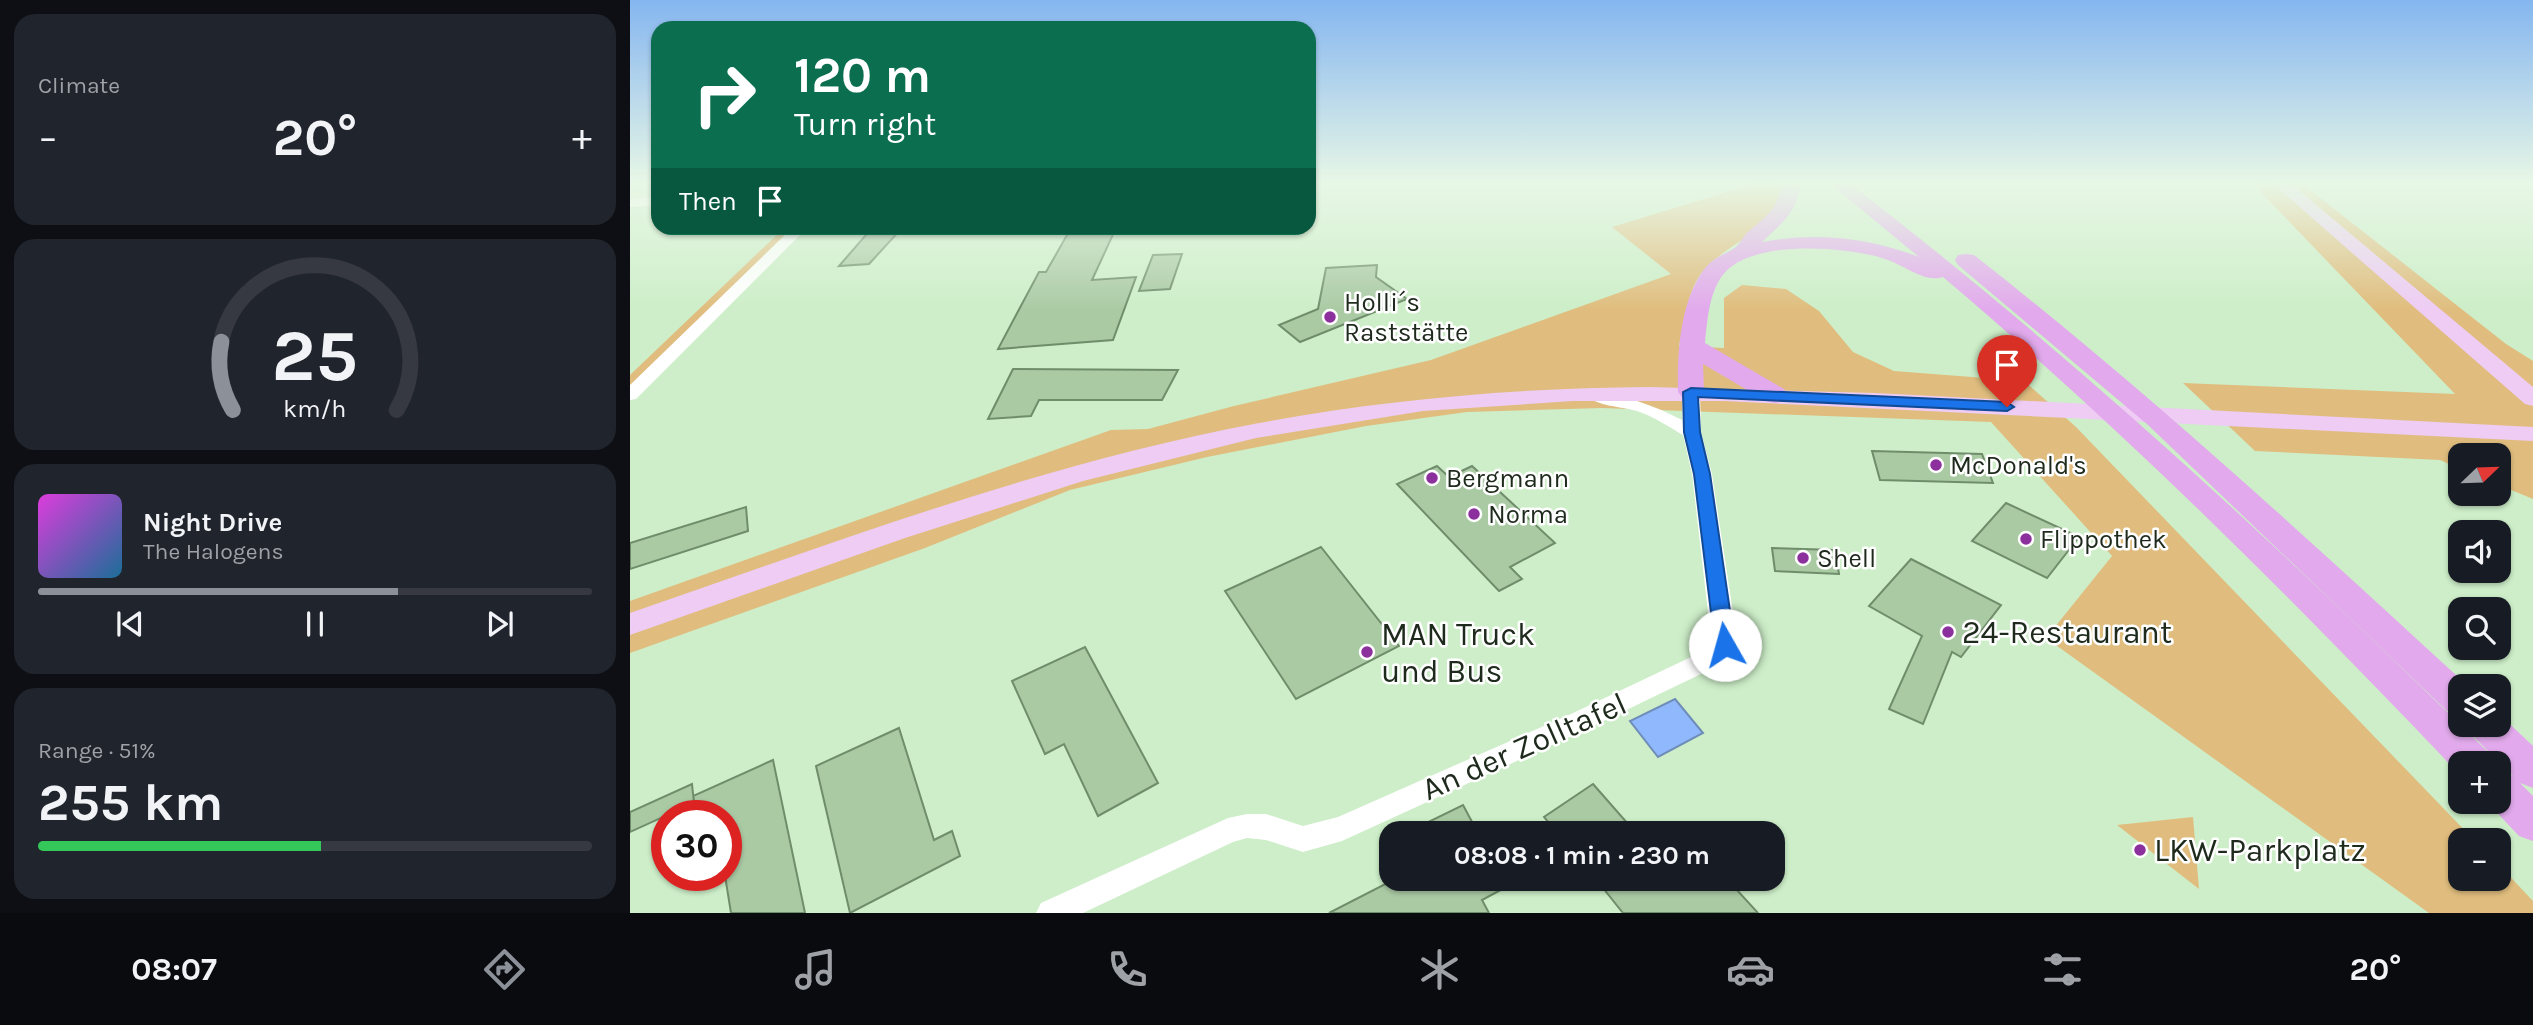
<!DOCTYPE html>
<meta charset="utf-8">
<style>
body{margin:0;font-family:Karla,sans-serif;background:#20242c;color:#f1f3f6;height:100vh;display:flex;flex-direction:column;font-size:26px;white-space:nowrap}
*{box-sizing:border-box;margin:0}
p{font-size:23px;color:#9ea1a6}
.icon{flex:none;width:38px;height:38px;fill:none;stroke:currentColor;stroke-width:2;stroke-linecap:round;stroke-linejoin:round}
.map{position:relative;flex:1;overflow:hidden}
.drawer{display:flex;flex-direction:column;gap:14px;padding:14px;background:#0d0f14;width:630px}
.drawer>*{flex:none}
.guide{position:absolute;left:21px;top:21px;width:665px;height:214px;border-radius:21px;box-shadow:0 2px 5px #0004;background:#0b6e4f;color:#fff;overflow:hidden}
.needle{width:46px;rotate:67deg}
.controls{position:absolute;left:1818px;top:443px;display:grid;gap:14px}
.controls a{display:grid;place-items:center;width:63px;height:63px;border-radius:14px;background:#171b24;box-shadow:0 2px 5px #0004;font-size:35px}
.speed{position:absolute;left:21px;top:800px;display:flex;gap:14px;font-size:35px;font-weight:700;text-align:center}
.speed>*{display:grid;place-content:center;width:91px;height:91px;border-radius:50%;background:#171b24;box-shadow:0 2px 5px #0004;line-height:1}
.speed .limit{border:10px solid #d22;background:#fff;color:#111}
.pin{position:absolute;display:grid;place-items:center;width:60px;height:60px;color:#fff;margin:-72px -30px;border-radius:50% 50% 50% 0;rotate:-45deg;box-shadow:0 0 7px #0007}
.pin .icon{rotate:45deg}
.me{position:absolute;width:77px;margin:-38px;rotate:353deg;stroke-linejoin:round;filter:drop-shadow(0 0 5px #0008)}
.turn{display:flex;align-items:center;gap:24px;height:147px;padding:0 28px;font-size:32px}
.turn .icon{width:91px;height:91px;stroke-width:2.5}
.turn b{display:block;font-size:49px;line-height:60px}
.then{display:flex;align-items:center;height:66px;padding:0 28px;background:#0003;gap:14px;font-size:26px}
.big{font-size:52px;font-weight:700;line-height:1.1}
.drawer .tile{flex:1;display:flex;flex-direction:column;justify-content:center;gap:10px;min-width:0;padding:0 24px;border-radius:21px;background:#20242c}
.drawer .dial{align-items:center;gap:0}
.dial svg{height:182px;overflow:visible;fill:none;stroke:#363941;stroke-width:7;stroke-linecap:round;text-anchor:middle}
.dial text{fill:#f1f3f6;stroke:none}
.song{display:flex;align-items:center;gap:21px}
.cover{width:84px;height:84px;border-radius:10px;background:linear-gradient(135deg,hsl(300 70% 55%),hsl(200 70% 35%))}
.played{height:7px;border-radius:4px;background:linear-gradient(90deg,#8c9099 65%,#363941 65%)}
.keys{display:flex;justify-content:space-around;direction:ltr}
.heat{display:flex;justify-content:space-between;align-items:center;font-size:38px;direction:ltr}
.charge{height:10px;border-radius:5px;background:linear-gradient(90deg,#34c759 51%,#363941 0)}
.trip{position:absolute;left:749px;top:821px;width:406px;height:70px;border-radius:21px;background:#171b24;box-shadow:0 2px 5px #0004;font-weight:700;line-height:70px;text-align:center}
.tab-bar{display:flex;height:112px;justify-content:space-around;align-items:center;background:#090b0e;color:#9ea1a6}
.tab-bar .icon{width:49px;height:49px}
.tab-bar .on{color:#8c9099}
.tab-bar b{font-size:32px;color:#f1f3f6}
main{display:flex;flex:1;min-height:0}
.map>svg:first-child{display:block}
.green{fill:#e0bd7e}
.water{fill:#90b8fc;stroke:#6e8db9;stroke-width:2}
.building{fill:#aacaa4;stroke:#6f8d6a;stroke-width:2}
.lines{fill:none;stroke-linecap:round;stroke-linejoin:round}
.minor{fill:#fff;fill-rule:evenodd}
.major{fill:#eeccf4;fill-rule:evenodd}
.highway{fill:#e2aaec;fill-rule:evenodd}
.route{fill:#1a73e8;stroke:#114b97;stroke-width:2}
.poi-dot{fill:#8b309c;stroke:#fff;stroke-width:2.5}
.labels{text-anchor:middle;stroke-width:5;stroke-linejoin:round;paint-order:stroke}
.poi-label{font-size:26px;fill:#1e2a1c;stroke:#fff;text-anchor:start}
.near-poi-label{font-size:32px;fill:#1e2a1c;stroke:#fff;text-anchor:start}
.near-street-label{font-size:32px;fill:#1e2a1c;stroke:#fff}
</style>
<main>
<section class="drawer">
<div class="tile"><p>Climate</p>
<div class="heat"><a>−</a><b class="big">20°</b><a>+</a></div>
</div>
<div class="tile dial"><svg viewBox="0 0 100 80">
<path d="M14 69A42 42 0 1 1 86 69"/>
<path d="M14 69A42 42 0 0 1 9 39" stroke="#8c9099"/>
<text x="50" y="56" font-size="32" font-weight="700">25</text>
<text x="50" y="72" font-size="11">km/h</text>
</svg></div>
<div class="tile">
<div class="song"><i class="cover"></i><div><b>Night Drive</b><p>The Halogens</p></div></div>
<div class="played"></div>
<div class="keys"><svg class="icon" aria-label="previous" viewBox="0 0 24 24"><path d="M18 5L8 12l10 7zM5 5v14"/></svg><svg class="icon" aria-label="pause" viewBox="0 0 24 24"><path d="M8 5v14M16 5v14"/></svg><svg class="icon" aria-label="next" viewBox="0 0 24 24"><path d="M6 5l10 7-10 7zM19 5v14"/></svg></div>
</div>
<div class="tile"><p>Range · 51%</p><b class="big">255 km</b><div class="charge"></div></div>
</section>
<div class="map">
<svg width="1903" height="913" viewBox="0 0 1903 913">
<rect width="100%" height="100%" fill="#cdeec8"/>
<g class="green">
<path d="M1119,182H1155C1150,230 1100,240 1074,270C1057,289 1055,322 1049,346L1094,348V298L1112,285L1156,289L1189,311L1223,352L1264,371L1394,381L1446,427L1844,840H1830V878H1869V865L1903,901V913H1799L1416,638L1482,556L1361,422L972,408L837,412L736,426L577,457L440,490L295,548L0,653V601L481,430L518,429L604,406L801,360L1041,274L982,227L1120,185Z"/>
<polygon points="1621,182 1670,182 1876,344 1903,361 1903,499 1869,485 1869,455 1830,455 1830,469 1810,460 1625,451 1553,383 1825,394"/>
<polygon points="154,228 164,228 0,387 0,375"/>
<polygon points="1563,817 1569,889 1487,825"/>
</g>
<polygon class="water" points="1045,699 1073,733 1028,757 1000,721"/>
<g class="building">
<polygon points="242,228 272,228 239,264 209,266"/>
<polygon points="441,228 486,228 462,280 506,277 483,340 368,349 409,272 416,272"/>
<polygon points="552,254 540,289 509,291 523,255"/>
<polygon points="747,265 746,277 777,299 670,342 649,325 688,309 696,268"/>
<polygon points="383,369 548,370 532,400 409,400 401,416 358,419"/>
<polygon points="1242,451 1352,454 1363,483 1250,480"/>
<polygon points="807,466 819,477 842,466 925,543 880,567 892,579 869,591 767,484"/>
<polygon points="1376,503 1449,537 1417,578 1342,541"/>
<polygon points="116,507 118,531 0,569 0,543"/>
<polygon points="691,547 769,646 666,699 595,591"/>
<polygon points="1142,548 1205,550 1209,574 1145,571"/>
<polygon points="1281,559 1371,605 1331,657 1322,652 1293,724 1259,709 1292,636 1239,606"/>
<polygon points="455,647 528,783 468,816 434,744 415,754 382,681"/>
<polygon points="269,728 304,840 322,831 330,856 220,913 186,766"/>
<polygon points="143,760 175,913 101,913 96,882 96,816 66,816 63,796"/>
<polygon points="62,784 64,803 0,832 0,812"/>
<polygon points="963,784 1006,833 927,833 914,817"/>
<polygon points="833,805 848,833 776,833"/>
<polygon points="767,878 893,878 852,900 859,913 699,913"/>
<polygon points="965,878 1047,878 1055,888 1068,878 1096,878 1128,913 993,913"/>
</g>
<g class="lines">
<g class="minor">
<polygon points="28,197 28,205 0,207 0,199"/>
<polygon points="162,228 177,228 6,399 0,400 0,385"/>
<path d="M1061,387L1070,392L1071,432L1082,474L1106,632L1107,645L1100,660L959,728L712,841L673,852L636,840L617,838L603,842L453,913H406L411,903L598,818L617,814H636L673,826L708,817L941,714L1082,647L1062,474L1053,435C1039,427 1023,416 1007,411C990,406 966,407 953,393L962,388C994,396 1024,405 1052,420V392Z"/>
</g>
<g class="major">
<polygon points="1641,182 1659,182 1903,387 1903,406 1895,404"/>
<path d="M1019,387L1245,393L1903,427V441L1094,401H943L793,411L626,438L453,481L275,538L0,635V613C206,542 414,463 629,423C758,399 887,388 1019,387Z"/>
</g>
<g class="highway">
<path d="M1152,182H1170C1169,211 1152,223 1132,242C1186,232 1237,237 1289,257L1198,182H1218C1445,357 1654,551 1857,751L1863,763H1830V775C1665,601 1496,432 1313,277C1295,283 1275,266 1258,260C1220,246 1119,238 1092,276C1079,294 1077,322 1075,343L1154,389L1158,395L1154,401L1145,403L1136,401L1073,364L1074,392L1070,397L1061,400L1052,397L1048,392C1047,353 1050,299 1076,267C1084,258 1093,255 1103,249C1109,246 1112,238 1117,233C1138,214 1147,211 1152,182Z"/>
<path d="M1336,254L1344,255C1516,390 1677,538 1838,686H1830V715L1817,711L1518,425L1328,265L1325,260L1328,255Z"/>
<polygon points="1869,714 1903,746 1903,788 1890,783 1903,796 1903,841 1889,836 1857,802 1869,802 1869,771 1883,776 1842,735 1837,724 1869,724"/>
</g>
</g>
<linearGradient id="sky" x2="0" y2="1"><stop stop-color="#85b6f0"/><stop offset="0.59" stop-color="#e8f7e6"/><stop offset="1" stop-color="#e8f7e6" stop-opacity="0"/></linearGradient>
<rect width="1903" height="310" fill="url(#sky)"/>
<polygon class="route" points="1061,388 1377,402 1384,407 1377,411 1068,397 1070,432 1080,474 1105,645 1102,650 1095,653 1088,650 1085,645 1064,474 1054,432 1053,392"/>
<g class="poi-dot">
<circle cx="700" cy="317" r="7"/>
<circle cx="1306" cy="465" r="7"/>
<circle cx="802" cy="478" r="7"/>
<circle cx="844" cy="514" r="7"/>
<circle cx="1396" cy="539" r="7"/>
<circle cx="1173" cy="558" r="7"/>
<circle cx="1318" cy="632" r="7"/>
<circle cx="737" cy="652" r="7"/>
<circle cx="1510" cy="850" r="7"/>
</g>
<g class="labels">
<g class="poi-label">
<text x="714" y="311">Holli´s<tspan x="714" dy="30">Raststätte</tspan></text>
<text x="1320" y="474">McDonald's</text>
<text x="816" y="487">Bergmann</text>
<text x="858" y="523">Norma</text>
<text x="1410" y="548">Flippothek</text>
<text x="1187" y="567">Shell</text>
</g>
<g class="near-poi-label">
<text x="1332" y="643">24-Restaurant</text>
<text x="751" y="645">MAN Truck<tspan x="751" dy="37">und Bus</tspan></text>
<text x="1524" y="861">LKW-Parkplatz</text>
</g>
<g class="near-street-label">
<text transform="translate(894 746) rotate(-24)" y="11">An der Zolltafel</text>
</g>
</g>
</svg>
<div class="controls">
<a><svg class="needle" viewBox="-14 -14 28 28"><path d="M0-13l5 13h-10z" fill="#e53935"/><path d="M0 13l5-13h-10z" fill="#9ea1a6"/></svg></a>
<a><svg class="icon" aria-label="sound" viewBox="0 0 24 24"><path d="M4 9h4l5-4v14l-5-4H4zM17 9q2 3 0 6"/></svg></a>
<a><svg class="icon" aria-label="search" viewBox="0 0 24 24"><circle cx="10" cy="10" r="6"/><path d="M15 15l6 6"/></svg></a>
<a><svg class="icon" aria-label="layers" viewBox="0 0 24 24"><path d="M12 4l9 5-9 5-9-5zM3 14l9 5 9-5"/></svg></a>
<a>+</a>
<a>−</a>
</div>
<div class="speed"><div class="limit">30</div></div>
<div class="pin" style="left:1377px;top:407px;background:#d93025"><svg class="icon" aria-label="arrive" viewBox="0 0 24 24"><path d="M6 21V4h12l-3 4 3 4H6"/></svg></div>
<svg class="me" style="left:1095px;top:645px" viewBox="-20 -20 40 40"><circle r="19" fill="#fff"/><path d="M0-13L10 11 0 6-10 11z" fill="#1a73e8"/></svg>
<div class="trip">08:08 · 1 min · 230 m</div>
<div class="guide">
<div class="turn"><svg class="icon" aria-label="right" viewBox="0 0 24 24"><path d="M7 20v-9h11M14 6l5 5-5 5"/></svg><div><b>120 m</b>Turn right</div></div>
<div class="then">Then<svg class="icon" aria-label="arrive" viewBox="0 0 24 24"><path d="M6 21V4h12l-3 4 3 4H6"/></svg></div>
</div>
</div>
</main>
<nav class="tab-bar">
<b>08:07</b>
<svg class="icon on" aria-label="directions" viewBox="0 0 24 24"><path d="M12 3l9 9-9 9-9-9zM9 14v-3h6M13 9l2 2-2 2"/></svg>
<svg class="icon" aria-label="music" viewBox="0 0 24 24"><path d="M9 18V5l10-2v13"/><circle cx="6" cy="18" r="3"/><circle cx="16" cy="16" r="3"/></svg>
<svg class="icon" aria-label="phone" viewBox="0 0 24 24"><path d="M5 4h4l2 5-3 2q2 4 5 5l2-3 5 2v4C11 20 4 13 5 4z"/></svg>
<svg class="icon" aria-label="climate" viewBox="0 0 24 24"><path d="M12 3v18M4 7l16 10M4 17L20 7"/></svg>
<svg class="icon" aria-label="car" viewBox="0 0 24 24"><path d="M5 17H2v-5l4-1 3-4h7l3 4 3 1v5h-3M9 17h6M6 11h13"/><circle cx="7" cy="17" r="2"/><circle cx="17" cy="17" r="2"/></svg>
<svg class="icon" aria-label="filters" viewBox="0 0 24 24"><path d="M4 7h16M4 17h16"/><circle cx="9" cy="7" r="2"/><circle cx="15" cy="17" r="2"/></svg>
<b>20°</b>
</nav>
